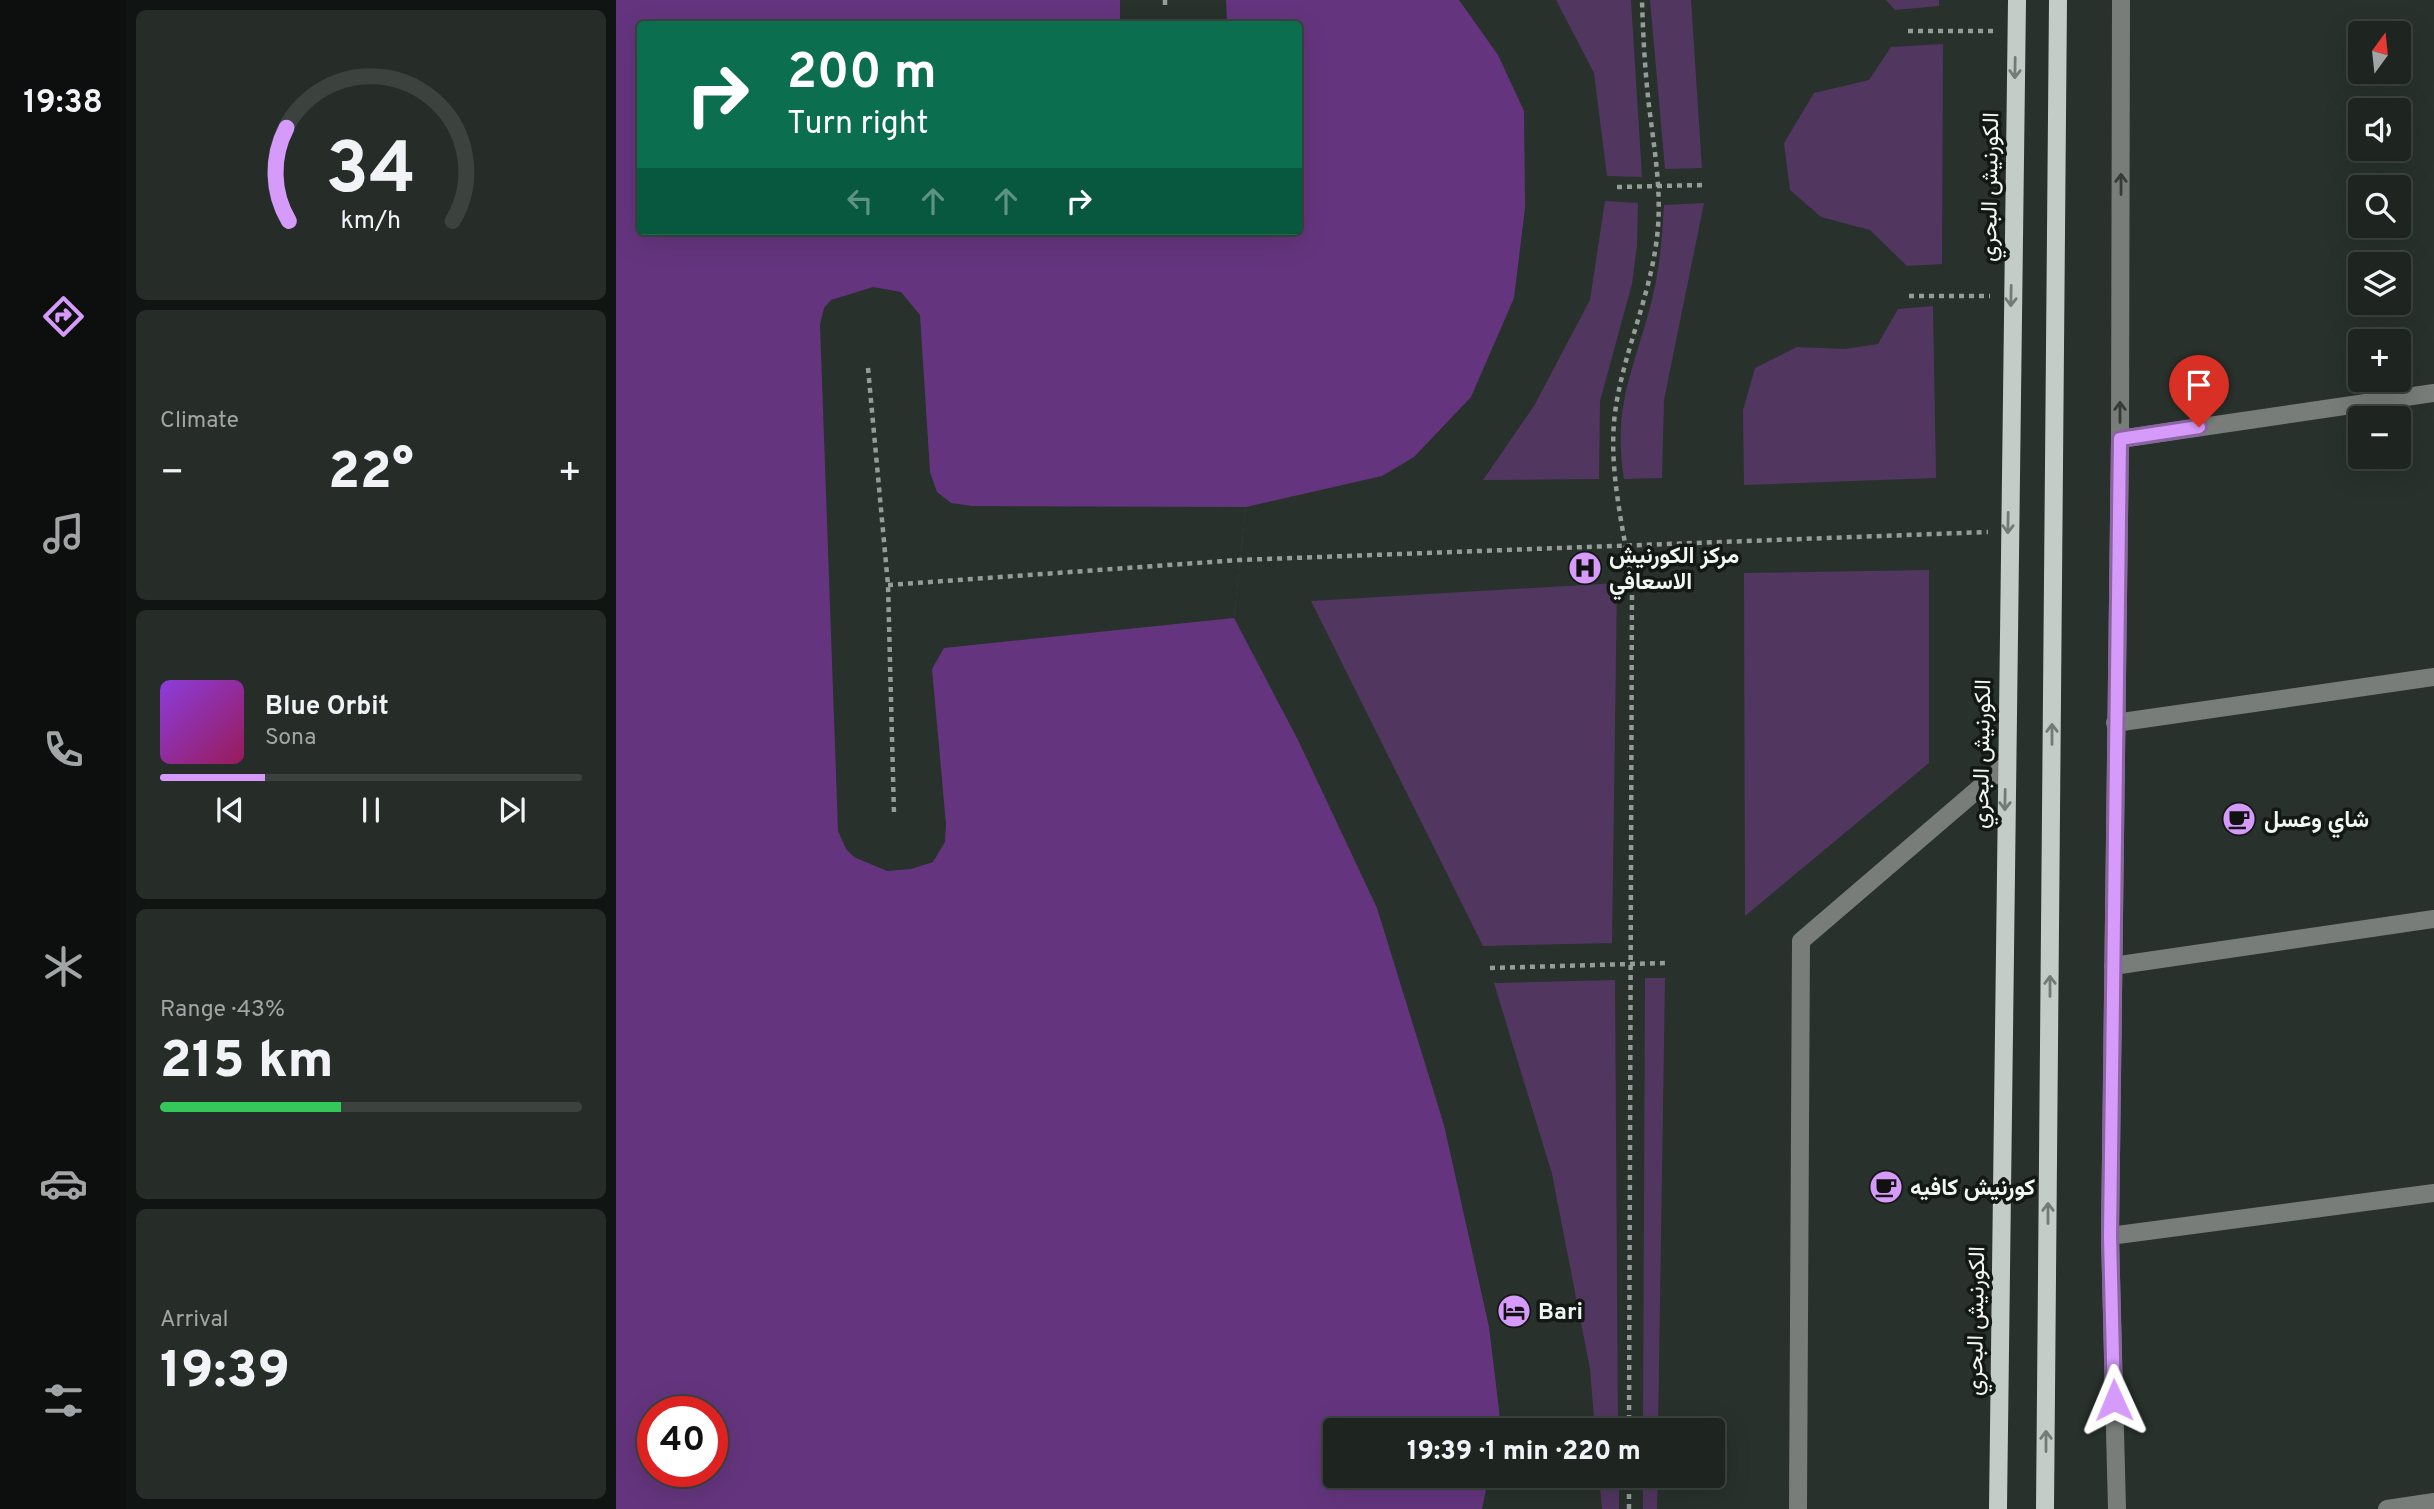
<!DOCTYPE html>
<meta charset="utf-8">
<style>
body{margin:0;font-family:Overpass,Vazirmatn,sans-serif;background:#262d29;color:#f1f3f6;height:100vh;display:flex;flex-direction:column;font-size:26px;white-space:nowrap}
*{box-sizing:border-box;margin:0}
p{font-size:23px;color:#a1a5a5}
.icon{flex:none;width:38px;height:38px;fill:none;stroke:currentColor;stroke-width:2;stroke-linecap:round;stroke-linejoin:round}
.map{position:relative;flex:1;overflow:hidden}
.drawer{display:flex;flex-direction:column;gap:10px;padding:10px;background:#101412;width:490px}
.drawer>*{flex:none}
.guide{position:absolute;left:21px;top:21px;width:665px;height:214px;border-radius:7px;box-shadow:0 7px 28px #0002,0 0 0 2px #3c423e;background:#0b6e4f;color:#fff;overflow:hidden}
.needle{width:46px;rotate:15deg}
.buttons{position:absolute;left:1732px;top:21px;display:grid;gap:14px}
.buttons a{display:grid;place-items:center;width:63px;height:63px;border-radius:7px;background:#1e2520;box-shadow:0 7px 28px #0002,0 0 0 2px #3c423e;font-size:35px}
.speed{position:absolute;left:21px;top:1396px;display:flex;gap:14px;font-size:35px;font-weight:700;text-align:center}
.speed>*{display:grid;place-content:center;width:91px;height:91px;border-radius:50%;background:#1e2520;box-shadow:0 7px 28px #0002,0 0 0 2px #3c423e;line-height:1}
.speed .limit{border:10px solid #d22;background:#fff;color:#111}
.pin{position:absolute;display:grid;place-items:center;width:60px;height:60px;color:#fff;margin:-72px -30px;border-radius:50% 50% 50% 0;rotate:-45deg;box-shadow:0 0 7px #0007}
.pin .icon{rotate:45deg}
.me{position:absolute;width:77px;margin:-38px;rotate:359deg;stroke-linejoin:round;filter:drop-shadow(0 0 5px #0008)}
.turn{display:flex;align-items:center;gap:24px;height:147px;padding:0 35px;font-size:32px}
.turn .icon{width:91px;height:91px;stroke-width:2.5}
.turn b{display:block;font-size:49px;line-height:60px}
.lanes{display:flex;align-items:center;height:66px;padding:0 35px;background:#0003;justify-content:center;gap:35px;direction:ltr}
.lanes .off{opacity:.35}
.big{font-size:52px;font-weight:800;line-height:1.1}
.drawer .tile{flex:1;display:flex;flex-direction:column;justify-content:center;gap:10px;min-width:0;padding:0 24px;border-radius:10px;background:#262d29}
.drawer .dial{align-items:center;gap:0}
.dial svg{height:182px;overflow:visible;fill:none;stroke:#3c423e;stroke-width:7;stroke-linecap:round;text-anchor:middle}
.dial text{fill:#f1f3f6;stroke:none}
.song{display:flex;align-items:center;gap:21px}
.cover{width:84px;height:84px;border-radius:10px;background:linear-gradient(135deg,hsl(270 70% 55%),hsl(330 70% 35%))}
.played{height:7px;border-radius:4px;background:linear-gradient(90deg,#d69bfa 25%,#3c423e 25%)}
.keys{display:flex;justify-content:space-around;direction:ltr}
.heat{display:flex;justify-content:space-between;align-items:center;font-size:38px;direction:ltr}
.charge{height:10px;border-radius:5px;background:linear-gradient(90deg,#34c759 43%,#3c423e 0)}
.trip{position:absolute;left:707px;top:1418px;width:402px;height:70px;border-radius:7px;background:#1e2520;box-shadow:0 7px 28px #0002,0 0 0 2px #3c423e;font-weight:800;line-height:70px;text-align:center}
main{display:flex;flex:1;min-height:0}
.dock{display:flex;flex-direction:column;width:126px;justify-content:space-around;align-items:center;background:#0c0f0d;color:#a1a5a5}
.dock .icon{width:49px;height:49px}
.dock .on{color:#d69bfa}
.dock b{font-size:32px;color:#f1f3f6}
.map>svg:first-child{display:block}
.green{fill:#513660}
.water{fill:#64357e;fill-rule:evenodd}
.pier{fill:#28312b}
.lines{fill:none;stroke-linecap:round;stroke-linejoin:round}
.path{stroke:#959d98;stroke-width:4.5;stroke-dasharray:5 5;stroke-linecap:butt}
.minor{stroke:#797d7a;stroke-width:18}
.major{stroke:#c3ccc6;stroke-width:18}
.oneway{stroke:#747b76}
.oneway2{stroke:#373b38}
.route-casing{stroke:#8b65a2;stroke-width:18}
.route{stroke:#d69bfa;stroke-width:12}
.labels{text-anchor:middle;stroke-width:7;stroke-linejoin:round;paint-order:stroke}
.street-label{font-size:23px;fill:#f0f6f2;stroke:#141815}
.poi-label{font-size:23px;font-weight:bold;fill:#f0f6f2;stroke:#141815;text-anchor:start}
</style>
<main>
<nav class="dock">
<b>19:38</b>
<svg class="icon on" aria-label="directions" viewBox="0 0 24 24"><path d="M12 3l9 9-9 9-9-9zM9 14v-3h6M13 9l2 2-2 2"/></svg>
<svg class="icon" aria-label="music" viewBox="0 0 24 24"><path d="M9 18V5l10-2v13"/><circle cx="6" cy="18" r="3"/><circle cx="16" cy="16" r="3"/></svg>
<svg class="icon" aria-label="phone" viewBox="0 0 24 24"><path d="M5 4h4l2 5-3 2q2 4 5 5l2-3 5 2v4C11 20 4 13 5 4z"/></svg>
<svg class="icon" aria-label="climate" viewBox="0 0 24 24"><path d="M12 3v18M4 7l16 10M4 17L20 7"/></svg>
<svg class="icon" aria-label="car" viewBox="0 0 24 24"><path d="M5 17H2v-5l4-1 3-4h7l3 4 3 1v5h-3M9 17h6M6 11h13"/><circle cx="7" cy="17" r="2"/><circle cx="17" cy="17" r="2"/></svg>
<svg class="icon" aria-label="filters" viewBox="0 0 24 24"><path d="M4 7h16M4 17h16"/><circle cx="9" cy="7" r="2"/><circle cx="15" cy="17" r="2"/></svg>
</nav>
<section class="drawer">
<div class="tile dial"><svg viewBox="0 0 100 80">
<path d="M14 69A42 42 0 1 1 86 69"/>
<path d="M14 69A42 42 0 0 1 13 28" stroke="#d69bfa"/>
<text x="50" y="56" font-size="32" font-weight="700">34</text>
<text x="50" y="72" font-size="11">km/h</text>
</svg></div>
<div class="tile"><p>Climate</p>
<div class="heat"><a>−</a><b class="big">22°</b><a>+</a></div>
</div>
<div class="tile">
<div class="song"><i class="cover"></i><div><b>Blue Orbit</b><p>Sona</p></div></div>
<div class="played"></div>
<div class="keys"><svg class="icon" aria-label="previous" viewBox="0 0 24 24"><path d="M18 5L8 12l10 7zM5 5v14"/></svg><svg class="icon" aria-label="pause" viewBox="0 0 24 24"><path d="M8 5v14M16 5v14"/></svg><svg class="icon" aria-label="next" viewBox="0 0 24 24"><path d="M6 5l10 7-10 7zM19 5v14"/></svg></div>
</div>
<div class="tile"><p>Range · 43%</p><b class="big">215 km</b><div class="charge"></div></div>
<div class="tile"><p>Arrival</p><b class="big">19:39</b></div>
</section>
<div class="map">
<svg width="1818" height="1509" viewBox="0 0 1818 1509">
<rect width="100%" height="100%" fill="#28312b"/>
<g class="green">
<polygon points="940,0 1015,0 1026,177 991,176 978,73"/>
<polygon points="1034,0 1075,0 1086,168 1049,169"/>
<polygon points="1270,0 1323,0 1323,6 1279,10"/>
<polygon points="1327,44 1326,264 1291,266 1254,230 1205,217 1174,190 1168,143 1198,93 1253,80 1275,47"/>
<polygon points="989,201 1022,203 1021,246 1016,284 984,401 983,479 867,480 918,406 974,300"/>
<path d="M1088,203L1048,400L1046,478L1008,479C997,409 1015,376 1033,311C1043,276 1046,241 1048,205Z"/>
<polygon points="1317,306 1320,478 1128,485 1127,410 1139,368 1181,347 1229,349 1262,344 1282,309"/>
<polygon points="1313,570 1313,763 1129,916 1128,573"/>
<polygon points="1001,583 996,943 867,946 695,601"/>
<polygon points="1029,978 1049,978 1042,1430 1027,1430"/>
<polygon points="999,980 1002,1430 979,1430 974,1369 936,1174 878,983"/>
<polygon points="983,1475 1003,1475 1003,1509 986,1509"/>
<polygon points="1027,1475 1042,1475 1041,1509 1027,1509"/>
</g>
<path class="water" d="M0,0H843L882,55L908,111L909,208L898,298L855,397L798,457L766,476L630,507L618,618L682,740L761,908L828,1125L873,1327L884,1418L882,1430H719V1475H873L866,1509H0ZM24,24H682V231H24ZM37,1412H96V1472H37Z"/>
<g class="pier">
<polygon points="504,0 610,0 611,23 504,24"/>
<polygon points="257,287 285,292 304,315 314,472 321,492 335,503 356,506 630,507 618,618 328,648 316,669 330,824 329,842 317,862 295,869 271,871 238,857 230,849 222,831 204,325 208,308 215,300"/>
</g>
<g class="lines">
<g class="path">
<polyline points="549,0 549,8"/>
<polyline points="1292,31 1378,31"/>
<polyline points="1001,187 1087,185"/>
<polyline points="1293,296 1374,296"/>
<polyline points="252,368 272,585 278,814"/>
<polyline points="272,585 623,560 1372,532"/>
<polyline points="874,968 1049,963"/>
<path d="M1013,1430L1016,582C1007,528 992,468 999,413C1007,351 1037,292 1042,227C1045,186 1038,147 1033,106C1029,71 1027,35 1026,0"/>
<polyline points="1013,1509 1013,1475"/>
</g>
<g class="minor">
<polyline points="1504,439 1818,393"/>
<polyline points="1499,723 1818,677"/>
<polyline points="1497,966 1818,919"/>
<polyline points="1494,1236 1818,1193"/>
<polyline points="1182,1509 1185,941 1389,766"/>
<polyline points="1501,1509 1494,1236 1504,439 1505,0"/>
<polyline points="1771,1509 1818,1502"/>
</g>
<g class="major">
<polyline points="1382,1509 1401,0"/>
<polyline points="1429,1509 1442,0"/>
</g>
</g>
<defs><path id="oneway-shaft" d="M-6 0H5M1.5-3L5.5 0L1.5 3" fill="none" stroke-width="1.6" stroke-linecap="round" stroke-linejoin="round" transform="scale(1.75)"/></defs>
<g class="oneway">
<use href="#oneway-shaft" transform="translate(1399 68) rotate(91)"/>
<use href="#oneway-shaft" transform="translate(1395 296) rotate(91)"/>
<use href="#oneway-shaft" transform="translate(1392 523) rotate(91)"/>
<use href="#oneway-shaft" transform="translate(1436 734) rotate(-90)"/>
<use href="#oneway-shaft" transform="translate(1389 800) rotate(91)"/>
<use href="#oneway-shaft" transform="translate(1434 986) rotate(-90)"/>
<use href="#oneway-shaft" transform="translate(1432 1213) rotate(-90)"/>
<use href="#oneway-shaft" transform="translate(1430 1441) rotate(-90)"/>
</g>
<g class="oneway2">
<use href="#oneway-shaft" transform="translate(1505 184) rotate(-90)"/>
<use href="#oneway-shaft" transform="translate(1504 412) rotate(-90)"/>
</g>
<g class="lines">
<defs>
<polyline id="route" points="1498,1400 1494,1236 1504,439 1583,427"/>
</defs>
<use href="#route" class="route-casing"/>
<use href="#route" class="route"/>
</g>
<defs>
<symbol id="hospital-disc" viewBox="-11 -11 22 22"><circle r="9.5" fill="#d69bfa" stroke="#141815"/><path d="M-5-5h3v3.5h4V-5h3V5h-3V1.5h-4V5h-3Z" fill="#111"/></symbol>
<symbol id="cafe-disc" viewBox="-11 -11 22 22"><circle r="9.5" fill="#d69bfa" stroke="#141815"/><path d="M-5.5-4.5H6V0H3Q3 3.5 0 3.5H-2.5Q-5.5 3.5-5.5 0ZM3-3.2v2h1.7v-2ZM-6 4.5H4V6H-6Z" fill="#111"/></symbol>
<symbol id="hotel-disc" viewBox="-11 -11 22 22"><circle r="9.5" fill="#d69bfa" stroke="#141815"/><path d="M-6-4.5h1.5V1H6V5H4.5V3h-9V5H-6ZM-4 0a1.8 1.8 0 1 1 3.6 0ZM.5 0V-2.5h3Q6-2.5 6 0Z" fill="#111"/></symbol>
</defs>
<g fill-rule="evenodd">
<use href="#hospital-disc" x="950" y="549" width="38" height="38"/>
<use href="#cafe-disc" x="1604" y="800" width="38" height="38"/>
<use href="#cafe-disc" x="1251" y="1168" width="38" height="38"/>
<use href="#hotel-disc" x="879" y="1292" width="38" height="38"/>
</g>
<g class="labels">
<g class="street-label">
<text transform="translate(1373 187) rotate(-89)" y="8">الكورنيش البحري</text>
<text transform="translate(1365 754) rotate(-89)" y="8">الكورنيش البحري</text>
<text transform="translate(1359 1321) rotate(-89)" y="8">الكورنيش البحري</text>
</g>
<g class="poi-label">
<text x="993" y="563">مركز الكورنيش<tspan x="993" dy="26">الاسعافي</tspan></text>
<text x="1648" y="827">شاي وعسل</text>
<text x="1294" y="1195">كورنيش كافيه</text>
<text x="922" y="1319">Bari</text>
</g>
</g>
</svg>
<div class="buttons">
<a><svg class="needle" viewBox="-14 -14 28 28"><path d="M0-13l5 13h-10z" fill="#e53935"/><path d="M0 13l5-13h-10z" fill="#a1a5a5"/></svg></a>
<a><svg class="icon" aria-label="sound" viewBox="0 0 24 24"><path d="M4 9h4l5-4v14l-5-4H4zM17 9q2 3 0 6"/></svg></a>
<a><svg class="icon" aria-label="search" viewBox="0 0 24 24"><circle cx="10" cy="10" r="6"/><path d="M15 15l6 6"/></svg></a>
<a><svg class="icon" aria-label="layers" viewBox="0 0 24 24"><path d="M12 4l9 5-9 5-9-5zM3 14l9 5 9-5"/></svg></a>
<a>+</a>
<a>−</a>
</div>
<div class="speed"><div class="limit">40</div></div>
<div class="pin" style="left:1583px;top:427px;background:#d93025"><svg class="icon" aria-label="arrive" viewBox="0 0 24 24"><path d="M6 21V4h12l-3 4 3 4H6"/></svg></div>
<svg class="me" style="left:1498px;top:1400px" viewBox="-20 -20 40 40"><path d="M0-17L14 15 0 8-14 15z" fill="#d69bfa" stroke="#fff" stroke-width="4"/></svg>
<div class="trip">19:39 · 1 min · 220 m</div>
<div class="guide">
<div class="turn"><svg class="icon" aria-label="right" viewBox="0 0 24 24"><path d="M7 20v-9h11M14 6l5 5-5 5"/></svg><div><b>200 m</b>Turn right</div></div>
<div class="lanes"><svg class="icon off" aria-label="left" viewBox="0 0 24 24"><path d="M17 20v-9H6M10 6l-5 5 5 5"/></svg><svg class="icon off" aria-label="ahead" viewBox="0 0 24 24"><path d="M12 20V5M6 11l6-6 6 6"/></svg><svg class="icon off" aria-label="ahead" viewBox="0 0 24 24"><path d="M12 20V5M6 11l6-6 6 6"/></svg><svg class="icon" aria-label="right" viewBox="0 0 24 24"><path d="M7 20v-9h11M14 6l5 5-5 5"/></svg></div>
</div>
</div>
</main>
